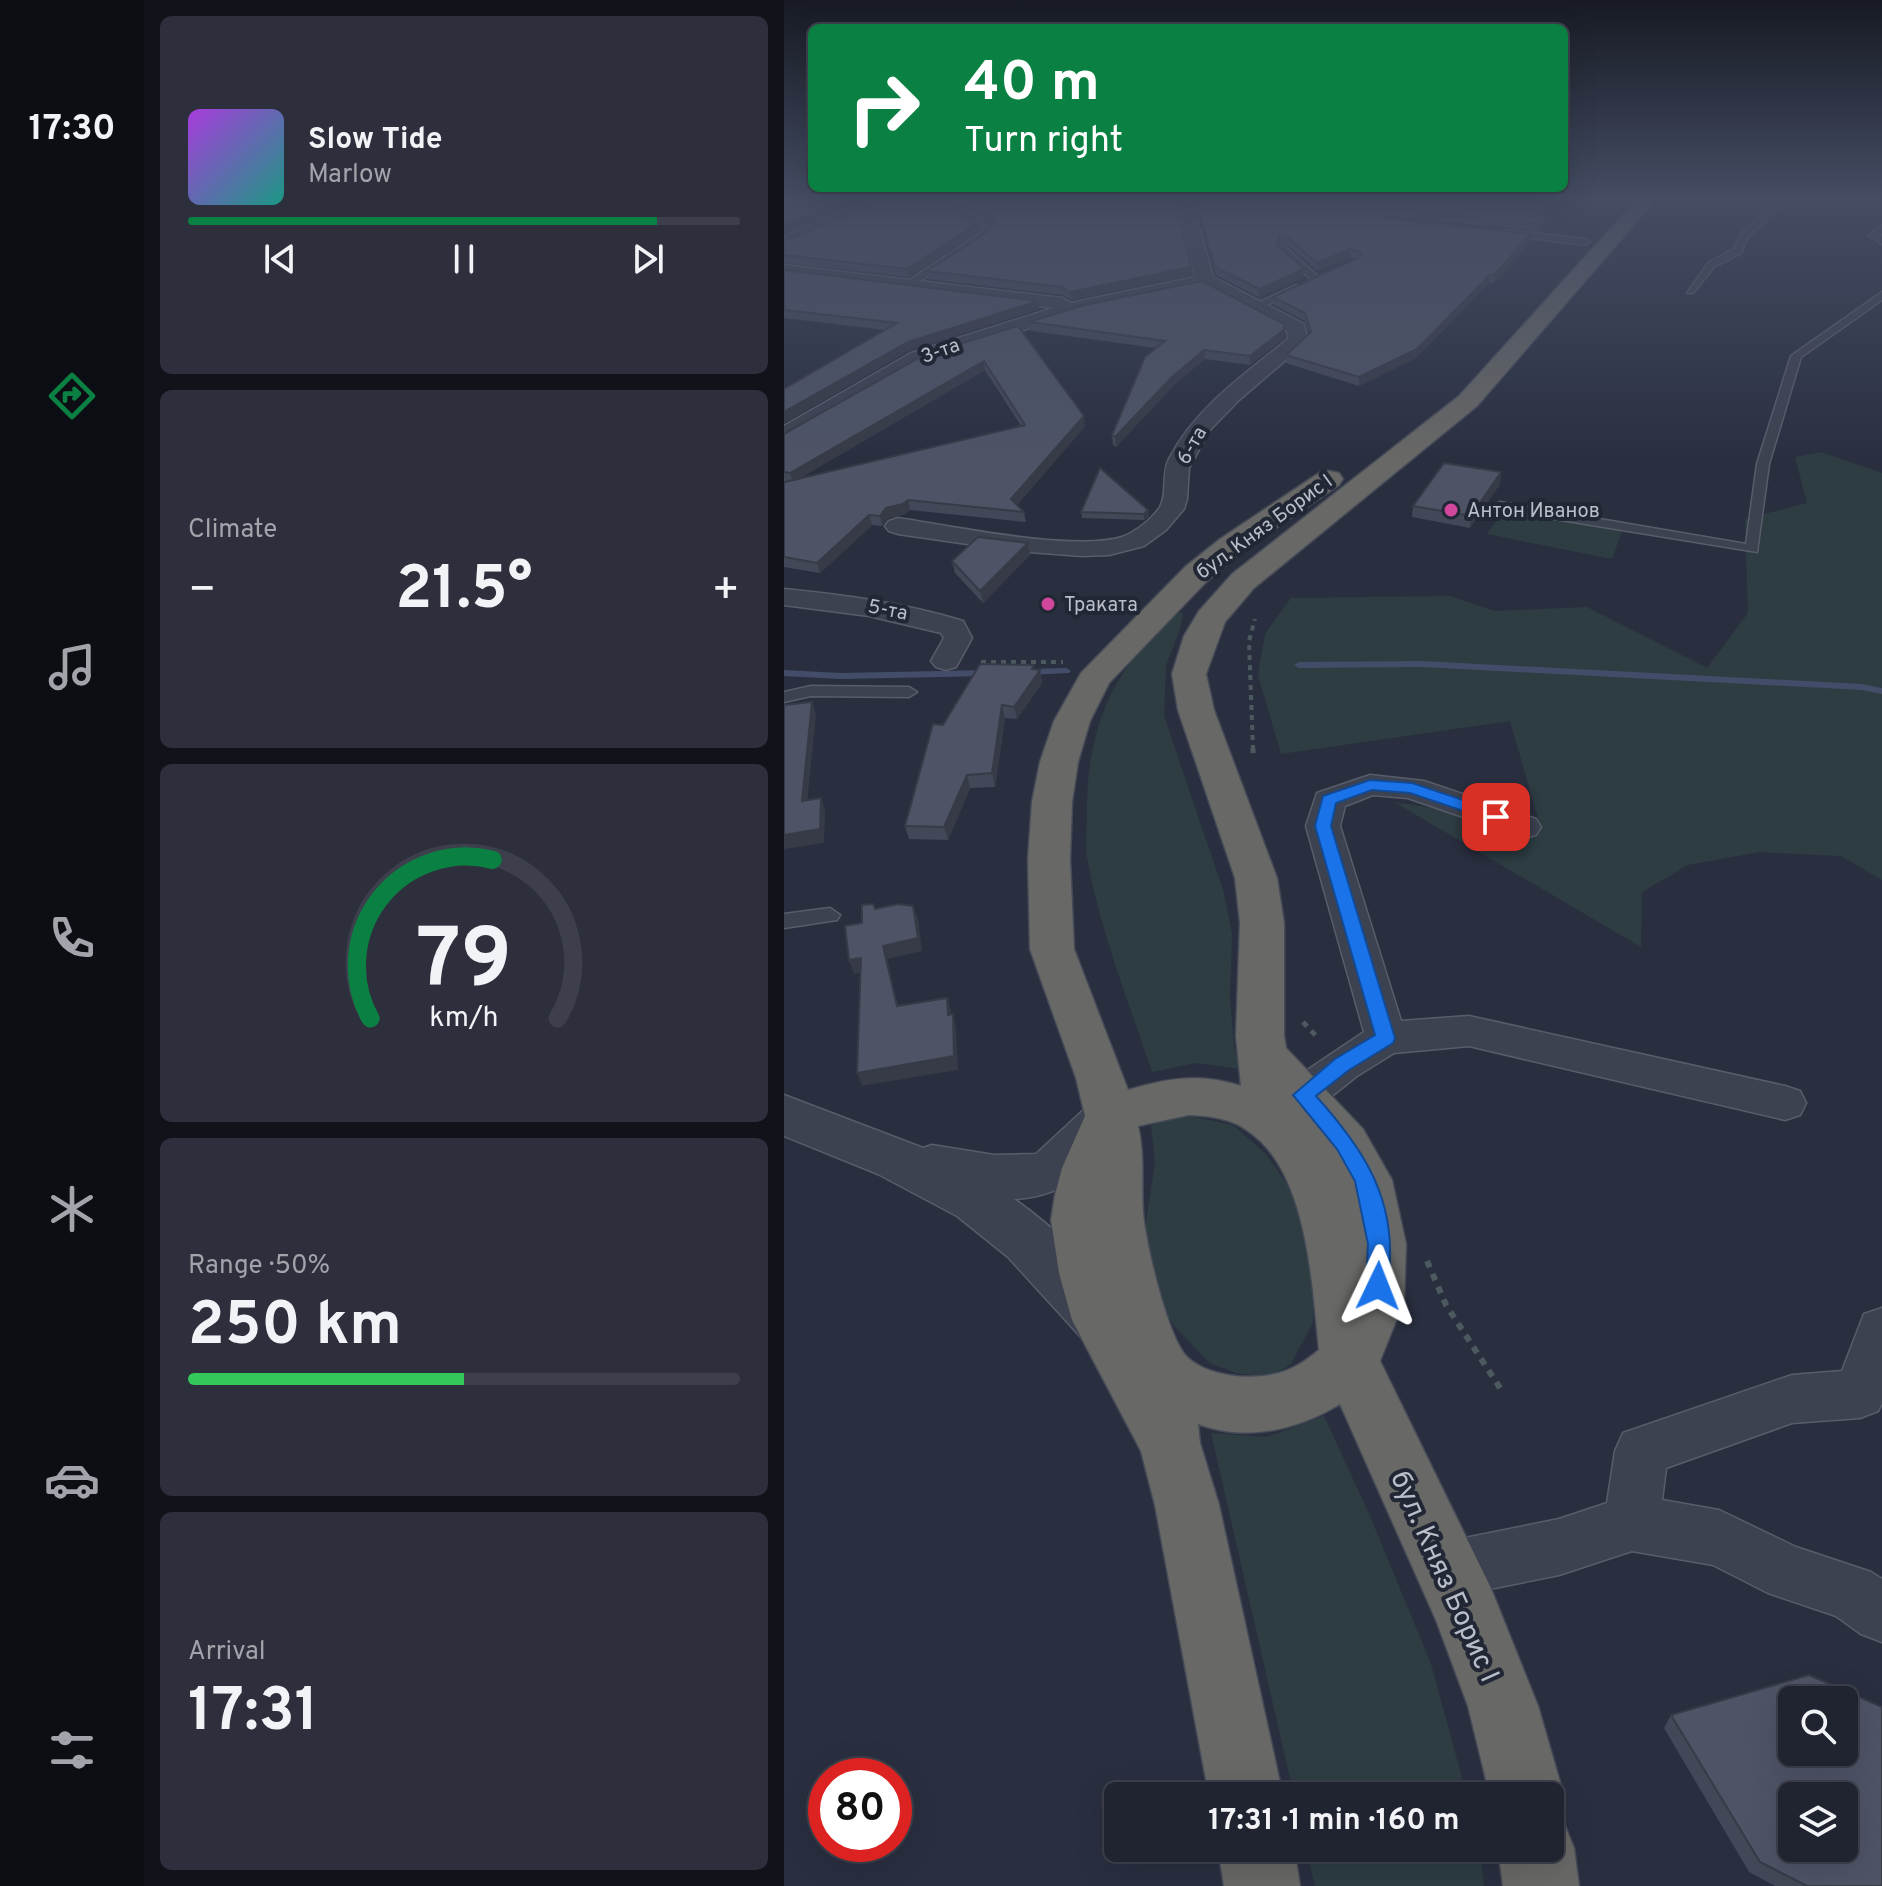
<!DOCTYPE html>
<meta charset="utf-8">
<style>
body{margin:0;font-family:Overpass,sans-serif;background:#2d2f3c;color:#f1f3f6;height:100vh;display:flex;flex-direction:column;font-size:30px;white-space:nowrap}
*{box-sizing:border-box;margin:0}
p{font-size:26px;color:#a2a4ab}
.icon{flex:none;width:44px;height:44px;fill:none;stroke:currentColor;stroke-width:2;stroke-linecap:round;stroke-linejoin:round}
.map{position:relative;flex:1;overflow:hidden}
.sheet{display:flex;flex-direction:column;gap:16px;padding:16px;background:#12131a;width:640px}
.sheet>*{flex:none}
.guide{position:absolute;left:24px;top:24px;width:760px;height:168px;border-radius:12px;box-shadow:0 8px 32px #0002,0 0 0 2px #3d404c;background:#0b8043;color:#fff;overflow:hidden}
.buttons{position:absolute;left:994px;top:1686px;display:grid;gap:16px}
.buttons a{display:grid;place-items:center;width:80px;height:80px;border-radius:12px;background:#202330;box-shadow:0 8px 32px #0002,0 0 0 2px #3d404c;font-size:40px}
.speed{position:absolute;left:24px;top:1758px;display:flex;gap:16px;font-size:40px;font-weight:700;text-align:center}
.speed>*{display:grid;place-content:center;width:104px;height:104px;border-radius:50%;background:#202330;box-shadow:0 8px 32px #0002,0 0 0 2px #3d404c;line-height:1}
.speed .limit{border:12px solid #d22;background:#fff;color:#111}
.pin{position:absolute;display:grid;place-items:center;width:68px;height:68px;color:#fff;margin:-34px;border-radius:16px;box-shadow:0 4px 12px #0006}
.me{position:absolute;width:88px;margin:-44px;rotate:2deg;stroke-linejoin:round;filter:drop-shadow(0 0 6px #0008)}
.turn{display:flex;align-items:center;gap:28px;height:168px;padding:0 24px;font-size:36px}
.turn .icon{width:104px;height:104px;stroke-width:2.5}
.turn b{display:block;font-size:56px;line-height:68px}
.big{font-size:60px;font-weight:700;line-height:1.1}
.sheet .card{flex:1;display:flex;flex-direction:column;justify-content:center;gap:12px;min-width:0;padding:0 28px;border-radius:12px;background:#2d2f3c}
.sheet .dial{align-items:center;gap:0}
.dial svg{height:208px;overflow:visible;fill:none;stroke:#3d404c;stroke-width:7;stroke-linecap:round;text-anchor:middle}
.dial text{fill:#f1f3f6;stroke:none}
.song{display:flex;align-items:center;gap:24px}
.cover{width:96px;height:96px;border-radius:12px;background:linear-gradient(135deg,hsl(280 70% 55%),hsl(170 70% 35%))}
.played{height:8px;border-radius:4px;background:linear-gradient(90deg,#0b8043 85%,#3d404c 85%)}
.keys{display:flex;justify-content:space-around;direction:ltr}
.heat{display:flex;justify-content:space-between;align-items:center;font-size:44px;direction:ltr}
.charge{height:12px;border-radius:6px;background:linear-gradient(90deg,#34c759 50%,#3d404c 0)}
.trip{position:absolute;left:320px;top:1782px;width:460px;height:80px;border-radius:12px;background:#202330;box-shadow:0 8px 32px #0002,0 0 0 2px #3d404c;font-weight:700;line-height:80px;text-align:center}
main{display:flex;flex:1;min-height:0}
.tabs{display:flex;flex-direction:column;width:144px;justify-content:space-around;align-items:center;background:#0d0e13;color:#a2a4ab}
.tabs .icon{width:56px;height:56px}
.tabs .active{color:#0b8043}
.tabs b{font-size:36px;color:#f1f3f6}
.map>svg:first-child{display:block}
.green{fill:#2d3d42}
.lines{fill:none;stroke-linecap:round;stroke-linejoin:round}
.stream{fill:#434d69;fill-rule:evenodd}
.service-casing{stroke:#585d6a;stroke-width:3}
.minor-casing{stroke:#585d6a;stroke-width:3}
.tertiary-casing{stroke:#585d6a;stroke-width:3}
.trunk-casing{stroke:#454a57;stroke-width:3}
.path-far2{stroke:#4c5a60;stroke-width:4;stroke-dasharray:5 5;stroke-linecap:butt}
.path-far1{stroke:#4c5a60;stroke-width:5;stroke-dasharray:6 6;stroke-linecap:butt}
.path{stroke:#4c5a60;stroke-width:6;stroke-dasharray:7 7;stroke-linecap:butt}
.service{fill:#3d4250;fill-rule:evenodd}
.minor{fill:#3d4250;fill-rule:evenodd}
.tertiary{fill:#3d4250;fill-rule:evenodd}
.trunk{fill:#686866;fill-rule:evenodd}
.wall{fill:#434858;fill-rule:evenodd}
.shaded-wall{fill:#373b47}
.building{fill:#4e5466;stroke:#373b47;stroke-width:2;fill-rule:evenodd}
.route{fill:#1a73e8;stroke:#114b97;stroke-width:2}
.hotel-dot{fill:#d1479c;stroke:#222735;stroke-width:3}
.labels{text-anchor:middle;stroke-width:8;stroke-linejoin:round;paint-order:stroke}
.far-street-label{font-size:20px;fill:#babeca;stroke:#222735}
.far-poi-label{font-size:20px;fill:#babeca;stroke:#222735;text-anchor:start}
.near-street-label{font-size:28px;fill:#babeca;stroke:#222735}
</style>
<main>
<nav class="tabs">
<b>17:30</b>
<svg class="icon active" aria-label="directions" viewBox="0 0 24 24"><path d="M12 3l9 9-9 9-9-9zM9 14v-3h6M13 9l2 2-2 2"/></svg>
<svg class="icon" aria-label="music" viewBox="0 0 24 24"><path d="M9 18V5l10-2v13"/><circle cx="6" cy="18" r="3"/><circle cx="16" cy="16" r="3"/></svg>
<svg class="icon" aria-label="phone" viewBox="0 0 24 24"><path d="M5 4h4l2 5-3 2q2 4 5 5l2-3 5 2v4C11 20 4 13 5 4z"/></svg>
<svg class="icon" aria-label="climate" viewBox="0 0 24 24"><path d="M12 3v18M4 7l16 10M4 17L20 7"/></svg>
<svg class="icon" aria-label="car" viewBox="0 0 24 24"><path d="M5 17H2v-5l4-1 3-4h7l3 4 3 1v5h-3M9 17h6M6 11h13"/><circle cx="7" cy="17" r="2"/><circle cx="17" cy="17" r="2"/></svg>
<svg class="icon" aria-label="filters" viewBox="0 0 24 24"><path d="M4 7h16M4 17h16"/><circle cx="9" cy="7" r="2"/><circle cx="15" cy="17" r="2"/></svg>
</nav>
<section class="sheet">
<div class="card">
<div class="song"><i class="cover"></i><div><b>Slow Tide</b><p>Marlow</p></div></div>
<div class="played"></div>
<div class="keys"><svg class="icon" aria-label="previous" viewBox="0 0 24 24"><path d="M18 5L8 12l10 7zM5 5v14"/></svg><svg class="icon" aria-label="pause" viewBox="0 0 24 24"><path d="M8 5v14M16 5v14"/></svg><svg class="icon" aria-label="next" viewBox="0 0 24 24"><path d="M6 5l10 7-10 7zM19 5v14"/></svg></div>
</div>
<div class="card"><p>Climate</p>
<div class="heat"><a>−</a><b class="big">21.5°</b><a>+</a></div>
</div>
<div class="card dial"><svg viewBox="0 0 100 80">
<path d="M14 69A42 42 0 1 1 86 69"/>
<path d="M14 69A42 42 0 0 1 61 8" stroke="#0b8043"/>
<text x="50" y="56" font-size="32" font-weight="700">79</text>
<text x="50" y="72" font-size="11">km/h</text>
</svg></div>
<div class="card"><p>Range · 50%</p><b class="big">250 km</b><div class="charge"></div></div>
<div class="card"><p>Arrival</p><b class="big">17:31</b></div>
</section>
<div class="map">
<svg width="1098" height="1886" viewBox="0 0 1098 1886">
<rect width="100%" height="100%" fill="#2a2f40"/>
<g class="green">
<polygon points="1037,452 1098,473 1098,880 1057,856 975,852 904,865 858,892 857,947 610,802 756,825 726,721 497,754 474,675 481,634 507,598 666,596 711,611 803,607 923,668 964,613 961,519 1023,503 1011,457"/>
<polygon points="720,510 838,531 828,559 703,534"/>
<path d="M393,612L399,613L396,630L382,665L380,716L440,893L448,934L446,998L450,1046L457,1069L412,1063L368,1072C345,1002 316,931 303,857C301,844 303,829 303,815C302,729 328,669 393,612Z"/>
<polygon points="406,1116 449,1125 482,1154 522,1211 531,1268 529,1322 507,1364 486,1378 452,1373 426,1363 391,1327 366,1285 360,1237 371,1162 367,1125"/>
<polygon points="540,1416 586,1516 647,1664 683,1796 510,1796 427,1433 483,1437"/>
<polygon points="522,1848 696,1848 700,1886 531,1886"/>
</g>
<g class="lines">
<g class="stream">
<polygon points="638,661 1078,684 1098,688 1098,694 1078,690 638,667 515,668 510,665 515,662"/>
<polygon points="282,668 287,671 285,673 243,675 238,672 243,669"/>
<polygon points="0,670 57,673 205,670 210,673 205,676 57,679 0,676"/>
</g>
<defs>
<g id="service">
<polygon points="998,196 1007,196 963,238 957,253 930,267 909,293 903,293 924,263 950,249 956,235"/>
<polygon points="175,216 208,228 203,237 127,287 121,287 121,283 197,233 199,229 175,220"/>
<polygon points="1098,226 1098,233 1094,235 1098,237 1098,244 1084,235"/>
<polygon points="719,230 802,239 806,242 802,245 722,235"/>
<polygon points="495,247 501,247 535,277 535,281 529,281 495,251"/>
<polygon points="512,285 515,290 476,308 467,306"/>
<polygon points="1098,292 1098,300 1017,357 985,464 973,552 716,510 709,506 716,502 962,544 973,464 1007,356"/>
<polygon points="27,686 125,687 133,692 125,697 27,696 0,702 0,692"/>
<polygon points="46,908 56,915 53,920 0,928 0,914"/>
</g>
<g id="minor">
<polygon points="101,196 124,196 0,249 0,237 39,219"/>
<path d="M385,196H401L411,212L429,277L520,324L524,341L455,400L425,431L405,468L403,499L400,509L382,530L360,546L325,555L298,556L232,551L114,534L105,531L101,526L105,521L114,518C167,526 290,552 338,537C352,532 368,519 376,507C384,493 377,474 385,459C411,408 460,375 504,339L503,331L419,286L300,311L141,361L0,442V426L127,353L269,308L0,275V265L279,298L287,303L411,277L395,212Z"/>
<path d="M415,196H478C467,205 426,205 415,196Z"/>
<path d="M0,589C61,595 120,603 179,621L188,638L172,667L162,670L152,667L147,661L160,638L157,633L85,616L0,605Z"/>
<polygon points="586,775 640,781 752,819 757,827 752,835 740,838 624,798 589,795 561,806 556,826 617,1021 685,1016 1001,1086 1016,1091 1022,1103 1016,1115 1001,1120 685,1046 610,1053 573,1076 534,1107 519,1112 504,1107 498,1095 504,1083 580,1032 522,826 533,793"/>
<polygon points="1098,1308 1098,1403 1094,1411 1076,1418 1008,1423 882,1468 878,1500 935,1510 1012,1547 1087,1572 1098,1579 1098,1642 1077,1634 1052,1616 984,1593 929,1565 848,1551 775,1575 661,1598 641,1590 633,1570 641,1550 661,1542 775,1519 823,1503 831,1451 839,1433 1008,1375 1058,1371 1080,1314"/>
</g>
<path id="tertiary" d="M0,1095L139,1148L148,1145L210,1155L252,1154L306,1104L324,1098L342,1104L349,1118C326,1163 281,1197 230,1199C266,1224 327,1279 344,1318L336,1336L316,1344L296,1336L224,1257L173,1216L94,1174L0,1136Z"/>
<g id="trunk">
<path d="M856,196H875L693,406L470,588L441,622L422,674L430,710L493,878L500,923V1036L502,1048L579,1129L608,1180L622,1244L620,1301L596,1361L706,1586L754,1706L780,1796L771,1818L779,1821L790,1848L795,1886H719L714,1848H766V1796H706L684,1706L652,1620L556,1404C514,1430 461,1442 414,1424L416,1443L435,1505L499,1796H425L371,1505L357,1451L288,1320L275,1273L267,1220L271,1195L278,1168L301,1116L292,1078L246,949L244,859L248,802L256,762L270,721L297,673L401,567L436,539L535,473L545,471L555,473L559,479L555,485L458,551L423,581L325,683L306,721L294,762L288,802L286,859L290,949L344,1090C383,1078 417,1073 457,1086L452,1036L456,923L451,878L394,710L388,674L400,636L415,611L448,574L675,396ZM405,1115C425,1116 447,1118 464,1131C524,1171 528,1285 535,1350C527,1356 519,1363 510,1367C482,1382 429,1380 404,1358C384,1340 361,1241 359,1212C357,1183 361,1155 354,1126Z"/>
<polygon points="434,1848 510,1848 516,1886 440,1886"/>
</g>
</defs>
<use href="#service" class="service-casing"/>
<use href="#minor" class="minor-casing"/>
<use href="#tertiary" class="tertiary-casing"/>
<use href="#trunk" class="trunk-casing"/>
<g class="path-far2">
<polyline points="197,662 279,662"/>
<polyline points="469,750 465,641 471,619"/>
</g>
<g class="path-far1">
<polyline points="469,748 469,753"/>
<polyline points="519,1022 534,1038"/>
</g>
<polyline class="path" points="643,1261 662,1305 718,1391"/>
<use href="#service" class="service"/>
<use href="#minor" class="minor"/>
<use href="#tertiary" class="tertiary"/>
<use href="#trunk" class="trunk"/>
</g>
<g class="wall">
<polygon points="109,196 386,196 407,275 288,300 279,295 144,279 143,271 203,232 208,225 176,213 173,215 195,231 125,277 0,263 0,241"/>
<polygon points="403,196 426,196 446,198 765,208 763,222 755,231 600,216 601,218 746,242 709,284 705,283 632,358 575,386 502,363 502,355 525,333 521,321 490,305 489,297 572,259 566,257 534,271 503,245 495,244 494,247 520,277 475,297 432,275 414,211"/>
<polygon points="0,270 255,309 126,350 0,423 0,389 101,330 0,318"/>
<polygon points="245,322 501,338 466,365 421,359 389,386 332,447 329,445 328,435 372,348 247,331"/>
<path d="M234,326L301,426L233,505L240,512L242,522L126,510L121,514L104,518L98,526L88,525L36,573L0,567V483L2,481H0V434ZM201,370L237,426L16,478Z"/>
<polygon points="717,472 716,484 686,528 628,517 629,506"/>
<polygon points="364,510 365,516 360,520 298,518 297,512"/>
<polygon points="246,555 199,603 171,573 168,561"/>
<polygon points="250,669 256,670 258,683 233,719 221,718 211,787 186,788 164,840 125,839 121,826 159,725"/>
<polygon points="887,1715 1098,1886 991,1886 965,1872 880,1728"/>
</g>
<g class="shaded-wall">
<polygon points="73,196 93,196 0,234 0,225"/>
<polygon points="770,196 777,196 765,208 764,213 757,221 757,214 761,205"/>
<polygon points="175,206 176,213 172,216 171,209"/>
<polygon points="764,215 763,222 755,231 756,224"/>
<polygon points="193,223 195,231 125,277 123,269"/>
<polygon points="746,234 746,242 709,284 710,275"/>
<polygon points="566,249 566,257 534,271 533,263"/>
<polygon points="407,267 407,275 288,300 286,292"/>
<polygon points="520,269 520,277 475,297 475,289"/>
<polygon points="706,275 705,283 632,358 575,386 575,377"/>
<polygon points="254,301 255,309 126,350 0,423 0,412 124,342"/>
<polygon points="501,329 501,338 466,365 466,356"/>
<polygon points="420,350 421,359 389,386 332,447 331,437 388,377"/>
<polygon points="200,361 201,370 9,482 6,473"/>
<polygon points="300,416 301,426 229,509 227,499"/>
<polygon points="717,472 716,484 686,528 687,516"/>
<polygon points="124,500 126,510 121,514 104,518 98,526 96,516 102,508"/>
<polygon points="364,510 365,516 360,520 360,514"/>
<polygon points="85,515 88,525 36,573 33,563"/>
<polygon points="244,543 246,555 199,603 196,591"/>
<polygon points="250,665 252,676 256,670 258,683 233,719 230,707"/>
<polygon points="28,702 32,714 22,814 18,801"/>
<polygon points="218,705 221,718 211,787 208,773"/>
<polygon points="183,775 186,788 164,840 160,827"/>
<polygon points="37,798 41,811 40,843 0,849 0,835"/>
<polygon points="129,906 134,919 138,951 103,959 117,1020 113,1006 99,946"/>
<polygon points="77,958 81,971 70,974 65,960"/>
<polygon points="163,998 167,1011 168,1029 164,1015"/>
<polygon points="169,1014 172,1028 174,1070 78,1086 73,1073"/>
</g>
<g class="building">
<polygon points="0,196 73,196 0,225"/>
<polygon points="109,196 386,196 392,206 407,267 286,292 278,287 143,271 203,232 209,222 208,218 175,206 171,209 171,214 193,223 123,269 0,255 0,241"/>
<polygon points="408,196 426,196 446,198 462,196 770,196 761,205 765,206 757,214 764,215 756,224 596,208 601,218 746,234 710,275 706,275 633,349 575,377 502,355 527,332 521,313 489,297 576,257 578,253 566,249 533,263 503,237 495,236 493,245 520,269 475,289 431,267 413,204"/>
<polygon points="0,270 254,301 124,342 0,412 0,389 113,323 0,310"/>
<polygon points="418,281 500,324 501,329 466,356 420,350 388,377 331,437 328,435 361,357 381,341 245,322 300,305"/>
<polygon points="234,326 300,416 227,499 240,512 124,500 119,504 102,508 96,516 85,515 33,563 0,557 0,483 1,482 241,425 200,361 6,473 0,472 0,434 140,355"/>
<polygon points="660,463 717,472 687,516 629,506"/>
<polygon points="316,468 364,510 360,514 297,512"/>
<polygon points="194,537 244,543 196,591 168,561"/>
<polygon points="196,664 250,665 248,669 256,670 230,707 218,705 208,773 183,775 160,827 121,826 149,724 159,725"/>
<polygon points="28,702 18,801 37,798 36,829 0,835 0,705"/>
<polygon points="89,904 91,909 114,904 129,906 134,938 99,946 113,1006 163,998 164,1015 169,1014 170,1056 73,1073 77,958 65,960 61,926 78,923 78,905"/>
<path d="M1025,1675L1098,1707V1886H1023L976,1862L887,1715ZM1008,1700H1060V1752H1008ZM1008,1796H1060V1848H1008Z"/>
</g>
<linearGradient id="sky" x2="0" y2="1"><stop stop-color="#171a23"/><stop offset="0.43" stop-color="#444d64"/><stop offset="1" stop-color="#444d64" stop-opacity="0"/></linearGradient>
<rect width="1098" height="460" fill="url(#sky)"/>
<path class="route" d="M586,780L628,783L718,813L720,817L712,822L626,793L588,790L552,803L547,826L611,1038L609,1043L565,1070L532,1096C574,1143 608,1190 606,1257C606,1269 607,1282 602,1294L594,1297L586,1294L582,1286L584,1244L571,1181L553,1149L509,1095L551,1059L591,1035L531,826L539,796Z"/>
<g class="hotel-dot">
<circle cx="667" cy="510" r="8"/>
<circle cx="264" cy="604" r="8"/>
</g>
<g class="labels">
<g class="far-street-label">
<text transform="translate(156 350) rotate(-20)" y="7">3-та</text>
<text transform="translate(407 445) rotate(-60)" y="7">6-та</text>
<text transform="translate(480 526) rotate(-36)" y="7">бул. Княз Борис I</text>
<text transform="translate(104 609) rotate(11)" y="7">5-та</text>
</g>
<g class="far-poi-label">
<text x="683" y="517">Антон Иванов</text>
<text x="280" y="611">Траката</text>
</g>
<g class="near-street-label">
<text transform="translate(662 1576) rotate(66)" y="10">бул. Княз Борис I</text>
</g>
</g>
</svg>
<div class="buttons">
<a><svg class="icon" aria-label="search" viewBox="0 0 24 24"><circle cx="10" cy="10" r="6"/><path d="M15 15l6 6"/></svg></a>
<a><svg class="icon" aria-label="layers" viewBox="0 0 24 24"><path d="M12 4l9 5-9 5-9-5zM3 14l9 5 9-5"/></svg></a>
</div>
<div class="speed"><div class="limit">80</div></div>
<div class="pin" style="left:712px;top:817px;background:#d93025"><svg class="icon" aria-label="arrive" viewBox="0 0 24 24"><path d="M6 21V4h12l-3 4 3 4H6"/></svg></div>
<svg class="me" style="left:594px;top:1286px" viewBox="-20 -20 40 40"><path d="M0-17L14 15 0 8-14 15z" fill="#1a73e8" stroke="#fff" stroke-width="4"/></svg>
<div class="trip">17:31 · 1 min · 160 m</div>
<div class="guide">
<div class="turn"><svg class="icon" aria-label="right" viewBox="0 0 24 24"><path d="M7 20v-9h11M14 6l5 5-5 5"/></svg><div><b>40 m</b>Turn right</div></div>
</div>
</div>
</main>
